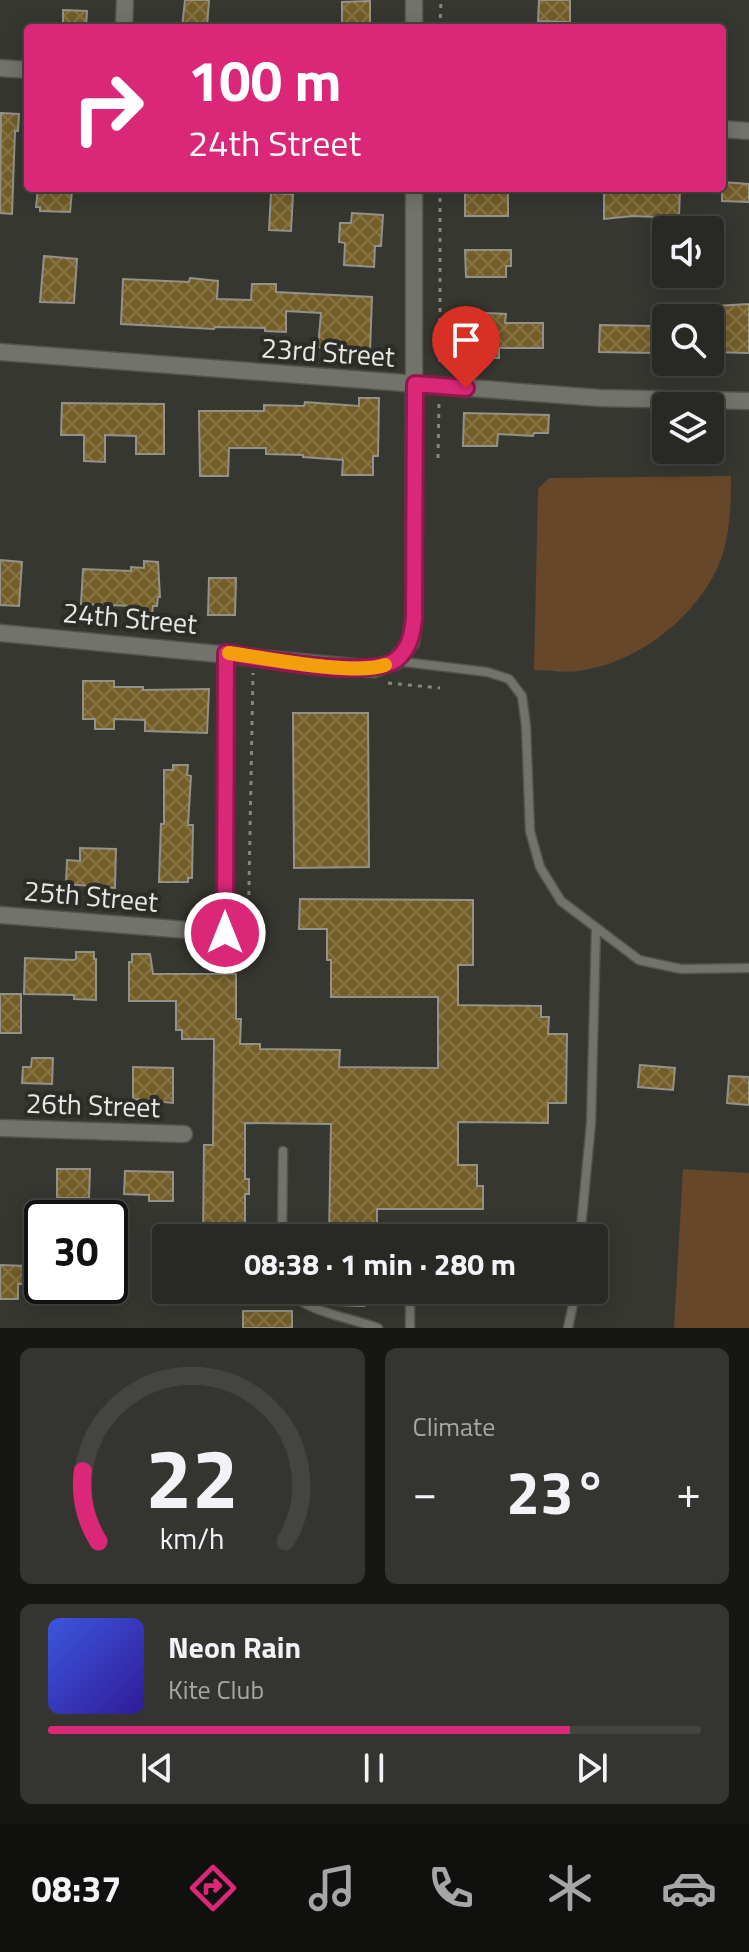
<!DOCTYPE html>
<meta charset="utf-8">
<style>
body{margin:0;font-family:"Titillium Web",sans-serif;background:#343531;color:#f1f3f6;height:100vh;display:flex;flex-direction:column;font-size:30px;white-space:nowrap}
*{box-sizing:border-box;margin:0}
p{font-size:26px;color:#a5a6a6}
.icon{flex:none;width:44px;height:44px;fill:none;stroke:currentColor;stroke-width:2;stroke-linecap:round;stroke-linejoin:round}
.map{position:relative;height:1328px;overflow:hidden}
.drawer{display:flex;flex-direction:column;gap:20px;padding:20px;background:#161714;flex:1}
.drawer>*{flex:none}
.banner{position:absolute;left:24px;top:24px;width:702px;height:168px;border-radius:8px;box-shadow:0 4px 20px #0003,0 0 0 2px #444541;background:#db2777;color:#fff;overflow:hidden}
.tools{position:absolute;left:652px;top:216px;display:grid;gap:16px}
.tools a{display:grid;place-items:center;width:72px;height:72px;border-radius:8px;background:#282924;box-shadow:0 4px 20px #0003,0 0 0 2px #444541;font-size:40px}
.speed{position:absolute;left:24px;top:1200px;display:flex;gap:16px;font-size:40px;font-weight:700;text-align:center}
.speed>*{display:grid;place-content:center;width:104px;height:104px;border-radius:50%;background:#282924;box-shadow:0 4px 20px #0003,0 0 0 2px #444541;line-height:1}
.speed .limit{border:4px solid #111;border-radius:12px;background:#fff;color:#111}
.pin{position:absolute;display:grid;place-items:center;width:68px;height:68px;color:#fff;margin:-82px -34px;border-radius:50% 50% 50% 0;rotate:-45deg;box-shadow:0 0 8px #0007}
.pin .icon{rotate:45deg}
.me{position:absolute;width:88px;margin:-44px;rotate:0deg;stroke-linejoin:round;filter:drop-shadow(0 0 6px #0008)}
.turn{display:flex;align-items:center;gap:28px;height:168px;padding:0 32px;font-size:36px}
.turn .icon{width:104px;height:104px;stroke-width:2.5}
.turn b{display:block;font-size:56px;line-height:68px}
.big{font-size:60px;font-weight:700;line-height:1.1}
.drawer .tile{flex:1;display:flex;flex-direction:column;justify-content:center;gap:12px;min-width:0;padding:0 28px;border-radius:12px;background:#343531}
.drawer .dial{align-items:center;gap:0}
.dial svg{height:208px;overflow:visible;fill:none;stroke:#444541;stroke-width:7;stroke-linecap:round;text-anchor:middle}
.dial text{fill:#f1f3f6;stroke:none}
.song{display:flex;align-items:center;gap:24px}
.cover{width:96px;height:96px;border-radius:12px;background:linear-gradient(135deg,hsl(230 70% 55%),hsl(250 70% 35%))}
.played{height:8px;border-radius:4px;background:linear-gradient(90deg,#db2777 80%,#444541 80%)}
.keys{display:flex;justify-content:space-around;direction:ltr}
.heat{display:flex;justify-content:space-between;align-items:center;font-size:44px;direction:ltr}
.drawer .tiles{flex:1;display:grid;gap:20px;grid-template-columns:1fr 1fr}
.tile:last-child{grid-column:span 2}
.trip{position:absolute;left:152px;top:1224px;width:456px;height:80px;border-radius:8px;background:#282924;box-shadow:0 4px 20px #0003,0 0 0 2px #444541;font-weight:700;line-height:80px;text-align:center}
.menu{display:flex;height:128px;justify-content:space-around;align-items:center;background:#10100e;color:#a5a6a6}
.menu .icon{width:56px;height:56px}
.menu .on{color:#db2777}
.menu b{font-size:36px;color:#f1f3f6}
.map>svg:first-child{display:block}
.green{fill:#66472a}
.building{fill:url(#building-cross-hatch);stroke:#949189;stroke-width:2}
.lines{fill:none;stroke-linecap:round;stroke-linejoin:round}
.service-casing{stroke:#52534d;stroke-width:11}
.minor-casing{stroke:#52534d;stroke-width:19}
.path{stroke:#878782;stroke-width:3;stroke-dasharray:4 6;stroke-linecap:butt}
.service{stroke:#72736b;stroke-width:8}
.minor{stroke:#72736b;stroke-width:16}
.route-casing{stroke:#8e194d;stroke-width:20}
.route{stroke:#db2777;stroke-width:14}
.slow{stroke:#f59e0b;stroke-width:14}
.labels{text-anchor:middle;stroke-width:8;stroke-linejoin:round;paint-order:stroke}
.street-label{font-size:28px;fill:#e7e7e3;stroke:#2c2d26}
</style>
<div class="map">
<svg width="749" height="1328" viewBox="0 0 749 1328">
<defs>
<pattern id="building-cross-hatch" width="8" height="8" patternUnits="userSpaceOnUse" patternTransform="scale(2)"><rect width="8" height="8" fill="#735e28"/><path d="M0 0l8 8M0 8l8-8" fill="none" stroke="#877547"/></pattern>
</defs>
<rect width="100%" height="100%" fill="#363730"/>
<g class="green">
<path d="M731,476C731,508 730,544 715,573C689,623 634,664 578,671C564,673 548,670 534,670L538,489L549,478Z"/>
<polygon points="683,1169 749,1173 749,1328 674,1328"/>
</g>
<g class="building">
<polygon points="185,0 209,0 207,28 182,28"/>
<polygon points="539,0 570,0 570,22 538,21"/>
<polygon points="370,1 370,28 342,28 342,2"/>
<polygon points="63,10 87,11 86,28 63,28"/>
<polygon points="1,113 19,114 18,131 15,131 12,214 0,213"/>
<polygon points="722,182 749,184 749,202 722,201"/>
<polygon points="38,188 64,188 64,190 72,191 70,212 40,211 40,207 36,207"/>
<polygon points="604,188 680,188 679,218 633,216 604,219"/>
<polygon points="508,191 508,216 465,216 465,192"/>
<polygon points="271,193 293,194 291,231 269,230"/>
<polygon points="352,213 383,215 381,246 375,246 374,267 344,265 345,243 339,242 340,223 351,223"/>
<polygon points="465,250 511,250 511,266 506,266 506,277 466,277"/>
<polygon points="44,256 77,259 74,303 40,302"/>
<polygon points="190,278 218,281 217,299 251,300 252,284 276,284 276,292 372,297 370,351 318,347 321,313 286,311 286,332 265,331 265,328 215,327 214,329 121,324 123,279 189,282"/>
<polygon points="749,304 749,353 710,352 710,323 716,323 715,306"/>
<polygon points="467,312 506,314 505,323 543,323 543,348 499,348 499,358 478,357 478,344 467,344 467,339 459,339 459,317 466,318"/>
<polygon points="600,325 654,326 654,353 599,352"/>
<polygon points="359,398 379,398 378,456 373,456 373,475 342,475 343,460 303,457 303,455 266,454 266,448 229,448 228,476 200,476 199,411 264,411 264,405 304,406 305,402 359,406"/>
<polygon points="62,403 164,404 164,454 136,454 136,436 105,435 105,462 84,461 84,435 61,435"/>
<polygon points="464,413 549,415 548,433 534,433 533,436 498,434 497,446 463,446"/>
<polygon points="0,560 22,562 19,606 0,605"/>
<polygon points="144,561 158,562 160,597 158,597 157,606 153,606 152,614 132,613 132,606 81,604 83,569 131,571 131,567 144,568"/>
<polygon points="209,578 236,578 235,615 208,615"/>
<polygon points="83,681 114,681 114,687 143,687 143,690 209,689 207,733 145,731 145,720 114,719 114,729 95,729 95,719 83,719"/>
<polygon points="293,713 368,713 369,867 294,868"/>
<polygon points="173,765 188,765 187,775 191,776 188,825 193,825 192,878 188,878 188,882 159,882 161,824 164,824 164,770 173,770"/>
<polygon points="80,848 116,849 115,888 66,884 67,860 80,861"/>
<polygon points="300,899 473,900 473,965 458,965 458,1005 541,1006 541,1017 549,1017 548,1034 567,1034 566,1103 548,1103 548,1123 458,1122 458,1165 477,1165 477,1186 483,1186 483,1209 377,1209 377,1226 360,1232 359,1238 329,1238 331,1124 245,1123 245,1179 249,1179 249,1194 245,1194 245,1229 237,1229 237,1238 203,1238 204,1145 213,1145 214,1039 182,1039 182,1030 176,1030 176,1001 129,1001 129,962 132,962 132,954 150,954 153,974 236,974 236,1019 241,1019 240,1044 260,1044 260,1049 340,1050 339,1067 438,1068 438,997 331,997 331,960 327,960 327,929 299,929"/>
<polygon points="76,952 94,952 94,959 96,959 96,1000 74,999 74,995 24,994 25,958 74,960 76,959"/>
<rect x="0" y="994" width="21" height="39"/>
<polygon points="32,1058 53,1058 52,1084 22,1083 23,1067 31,1067"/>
<polygon points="640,1065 675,1068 673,1090 638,1087"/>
<polygon points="133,1067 173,1068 173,1103 133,1099"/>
<polygon points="729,1076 749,1077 749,1105 727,1103"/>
<polygon points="57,1169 90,1169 89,1198 57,1198"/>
<polygon points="125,1171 173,1172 173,1201 149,1201 149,1195 124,1194"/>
<polygon points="0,1265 27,1266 27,1284 18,1284 18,1299 0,1299"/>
<polygon points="336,1290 364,1290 364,1306 335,1305"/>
<rect x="243" y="1311" width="49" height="17"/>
</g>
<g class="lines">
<defs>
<g id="service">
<polyline points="396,661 487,672 509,679 522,696 526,726 530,831 540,867 561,901 639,960 681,969 749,968"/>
<polyline points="282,1238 283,1151"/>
<polyline points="417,1238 425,1232 580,1233"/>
<polyline points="580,1238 591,1123 596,929"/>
<path d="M288,1290C305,1312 352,1318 378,1328"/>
<polyline points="410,1290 410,1328"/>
<polyline points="568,1328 576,1290"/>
</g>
<g id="minor">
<polyline points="124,28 125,0"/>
<polyline points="414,28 414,0"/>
<polyline points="0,68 28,70"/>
<polyline points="722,129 749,131"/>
<polyline points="0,352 600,398 749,401"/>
<polyline points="0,633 374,669 396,661 411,642 414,619 414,188"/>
<polyline points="0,915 225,933 226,653"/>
<polyline points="0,1128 184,1134"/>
</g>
</defs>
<use href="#service" class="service-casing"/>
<use href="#minor" class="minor-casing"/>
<g class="path">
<polyline points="440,28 441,0"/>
<polyline points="440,188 440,368"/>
<polyline points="438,458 439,402"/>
<polyline points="388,683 440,688"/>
<polyline points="242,939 248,939 253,673"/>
</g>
<use href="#service" class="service"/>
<use href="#minor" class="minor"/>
</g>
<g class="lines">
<defs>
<path id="route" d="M225,933L226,653C260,658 375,681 398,658C410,647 412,634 414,619L415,384L466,388"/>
</defs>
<use href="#route" class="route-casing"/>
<use href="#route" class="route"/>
<path class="slow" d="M229,653C264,658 356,676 385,665"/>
</g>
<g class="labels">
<g class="street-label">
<text transform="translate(328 352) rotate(4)" y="10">23rd Street</text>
<text transform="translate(130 618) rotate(5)" y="10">24th Street</text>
<text transform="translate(91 896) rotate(5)" y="10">25th Street</text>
<text transform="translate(93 1105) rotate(2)" y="10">26th Street</text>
</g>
</g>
</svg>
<div class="tools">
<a><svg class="icon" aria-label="sound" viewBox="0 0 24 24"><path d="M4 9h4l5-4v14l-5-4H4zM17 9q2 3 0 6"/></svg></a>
<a><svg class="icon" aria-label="search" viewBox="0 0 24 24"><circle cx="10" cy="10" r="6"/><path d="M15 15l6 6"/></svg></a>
<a><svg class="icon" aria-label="layers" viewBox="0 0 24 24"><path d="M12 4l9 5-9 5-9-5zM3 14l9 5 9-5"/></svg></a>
</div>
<div class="speed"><div class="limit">30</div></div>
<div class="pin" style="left:466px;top:388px;background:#d93025"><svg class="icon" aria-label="arrive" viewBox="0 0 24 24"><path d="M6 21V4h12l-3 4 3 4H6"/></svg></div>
<svg class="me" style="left:225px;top:933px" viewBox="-20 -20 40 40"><circle r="17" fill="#db2777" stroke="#fff" stroke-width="3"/><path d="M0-11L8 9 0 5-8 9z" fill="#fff"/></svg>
<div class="trip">08:38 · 1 min · 280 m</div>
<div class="banner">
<div class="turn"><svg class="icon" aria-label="right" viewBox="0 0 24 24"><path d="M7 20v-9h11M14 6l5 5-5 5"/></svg><div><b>100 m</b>24th Street</div></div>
</div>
</div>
<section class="drawer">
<div class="tiles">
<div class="tile dial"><svg viewBox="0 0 100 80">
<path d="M14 69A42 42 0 1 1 86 69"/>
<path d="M14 69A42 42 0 0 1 8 42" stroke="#db2777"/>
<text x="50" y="56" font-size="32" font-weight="700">22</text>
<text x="50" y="72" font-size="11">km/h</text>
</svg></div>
<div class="tile"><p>Climate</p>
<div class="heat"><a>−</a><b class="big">23°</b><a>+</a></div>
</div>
<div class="tile">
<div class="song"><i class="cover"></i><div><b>Neon Rain</b><p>Kite Club</p></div></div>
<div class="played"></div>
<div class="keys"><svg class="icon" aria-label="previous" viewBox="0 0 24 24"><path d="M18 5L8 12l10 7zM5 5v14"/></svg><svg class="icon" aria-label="pause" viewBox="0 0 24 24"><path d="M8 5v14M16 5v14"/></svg><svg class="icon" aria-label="next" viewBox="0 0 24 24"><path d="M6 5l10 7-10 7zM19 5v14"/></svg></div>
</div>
</div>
</section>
<nav class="menu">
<b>08:37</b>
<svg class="icon on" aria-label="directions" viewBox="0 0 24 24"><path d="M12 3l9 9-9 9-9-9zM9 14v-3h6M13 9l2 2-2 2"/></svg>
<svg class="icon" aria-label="music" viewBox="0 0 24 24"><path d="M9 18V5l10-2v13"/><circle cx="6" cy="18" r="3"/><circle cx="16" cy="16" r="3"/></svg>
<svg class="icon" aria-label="phone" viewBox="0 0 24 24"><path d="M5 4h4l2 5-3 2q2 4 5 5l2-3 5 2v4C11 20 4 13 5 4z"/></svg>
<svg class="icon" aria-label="climate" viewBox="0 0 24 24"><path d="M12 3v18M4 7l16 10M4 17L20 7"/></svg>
<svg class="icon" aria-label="car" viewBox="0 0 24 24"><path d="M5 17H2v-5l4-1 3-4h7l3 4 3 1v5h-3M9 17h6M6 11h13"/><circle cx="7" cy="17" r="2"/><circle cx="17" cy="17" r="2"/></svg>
</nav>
